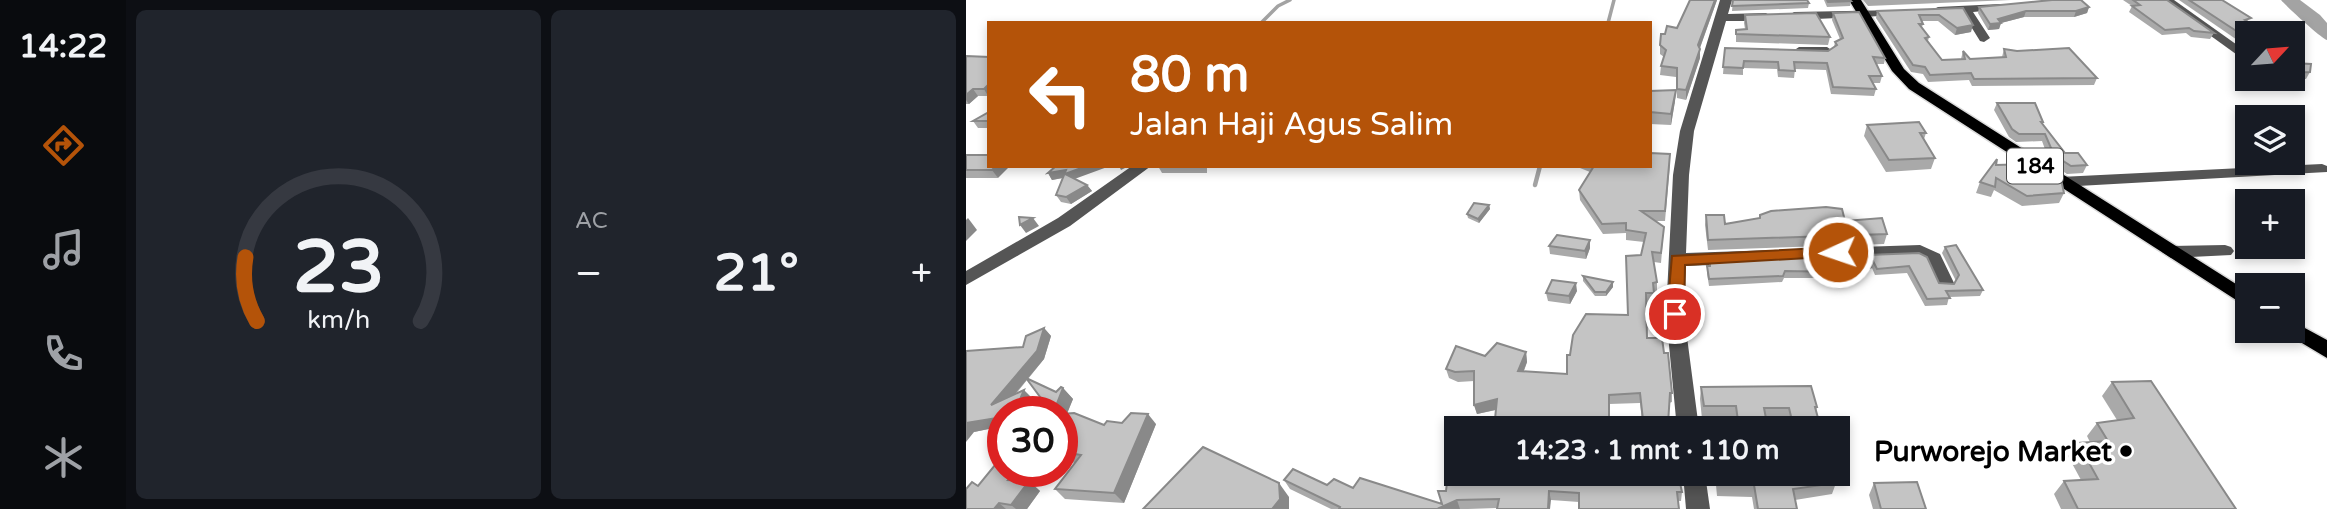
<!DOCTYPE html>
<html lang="id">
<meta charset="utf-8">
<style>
body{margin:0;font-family:"Varela Round",sans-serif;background:#20242c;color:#f1f3f6;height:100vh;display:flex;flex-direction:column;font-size:26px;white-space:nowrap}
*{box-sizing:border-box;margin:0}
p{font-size:23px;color:#9ea1a6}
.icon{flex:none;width:38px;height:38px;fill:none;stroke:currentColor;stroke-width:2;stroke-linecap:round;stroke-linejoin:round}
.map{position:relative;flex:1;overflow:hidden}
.sheet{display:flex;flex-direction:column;gap:10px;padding:10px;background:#0d0f14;width:840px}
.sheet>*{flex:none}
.hud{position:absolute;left:21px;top:21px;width:665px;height:147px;border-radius:0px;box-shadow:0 4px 10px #0003;background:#b45309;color:#fff;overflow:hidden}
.needle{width:46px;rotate:64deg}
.controls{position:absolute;left:1269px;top:21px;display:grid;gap:14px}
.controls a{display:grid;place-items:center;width:70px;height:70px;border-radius:0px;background:#171b24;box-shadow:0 4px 10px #0003;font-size:35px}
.speed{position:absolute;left:21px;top:396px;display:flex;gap:14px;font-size:35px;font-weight:700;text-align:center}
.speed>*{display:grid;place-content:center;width:91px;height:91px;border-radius:50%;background:#171b24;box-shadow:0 4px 10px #0003;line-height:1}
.speed .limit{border:10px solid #d22;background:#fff;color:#111}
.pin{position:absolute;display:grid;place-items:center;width:60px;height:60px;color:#fff;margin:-30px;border:4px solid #fff;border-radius:50%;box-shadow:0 2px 7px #0007}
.me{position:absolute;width:77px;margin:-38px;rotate:267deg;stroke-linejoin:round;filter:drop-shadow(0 0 5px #0008)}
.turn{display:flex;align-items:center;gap:24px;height:147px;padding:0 28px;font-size:32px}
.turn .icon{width:91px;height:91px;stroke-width:2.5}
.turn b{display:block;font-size:49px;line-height:60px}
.big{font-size:52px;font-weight:800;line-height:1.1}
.sheet .tile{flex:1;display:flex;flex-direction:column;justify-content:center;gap:10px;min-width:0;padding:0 24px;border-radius:10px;background:#20242c}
.sheet .dial{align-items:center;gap:0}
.dial svg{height:182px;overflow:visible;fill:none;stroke:#363941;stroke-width:7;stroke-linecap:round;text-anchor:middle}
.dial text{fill:#f1f3f6;stroke:none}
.heat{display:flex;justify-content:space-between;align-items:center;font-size:38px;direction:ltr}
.sheet .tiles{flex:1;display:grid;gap:10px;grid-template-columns:repeat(2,1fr)}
.trip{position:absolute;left:478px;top:416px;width:406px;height:70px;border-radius:0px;background:#171b24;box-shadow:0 4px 10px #0003;font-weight:800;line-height:70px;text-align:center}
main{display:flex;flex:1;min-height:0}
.tabs{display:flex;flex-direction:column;width:126px;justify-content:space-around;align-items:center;background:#090b0e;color:#9ea1a6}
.tabs .icon{width:49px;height:49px}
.tabs .current{color:#b45309}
.tabs b{font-size:32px;color:#f1f3f6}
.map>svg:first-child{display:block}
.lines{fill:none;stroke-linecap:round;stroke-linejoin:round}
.stream-far1{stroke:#a3a3a3;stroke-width:3.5}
.stream{stroke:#a3a3a3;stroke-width:4.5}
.river{fill:#a3a3a3;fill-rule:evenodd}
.major-casing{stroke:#dbdbdb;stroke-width:3}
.minor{fill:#555;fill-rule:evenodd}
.major{fill:#000;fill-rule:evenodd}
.wall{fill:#a9a9a9}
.shaded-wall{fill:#898989}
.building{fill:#c4c4c4;stroke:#898989;stroke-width:2}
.route{fill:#b45309;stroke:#753606;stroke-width:2}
.poi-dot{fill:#000;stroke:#fff;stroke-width:2.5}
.labels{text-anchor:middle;stroke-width:7;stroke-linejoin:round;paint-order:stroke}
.shield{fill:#fff;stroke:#4c4c4c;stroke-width:2}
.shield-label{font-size:21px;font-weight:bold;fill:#000}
.near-poi-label{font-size:28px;font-weight:bold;fill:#000;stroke:#fff;text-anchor:end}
</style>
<main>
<nav class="tabs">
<b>14:22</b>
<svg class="icon current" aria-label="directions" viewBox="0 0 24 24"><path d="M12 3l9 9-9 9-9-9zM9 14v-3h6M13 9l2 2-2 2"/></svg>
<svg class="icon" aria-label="music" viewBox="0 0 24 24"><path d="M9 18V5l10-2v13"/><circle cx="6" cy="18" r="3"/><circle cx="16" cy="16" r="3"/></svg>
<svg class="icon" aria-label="phone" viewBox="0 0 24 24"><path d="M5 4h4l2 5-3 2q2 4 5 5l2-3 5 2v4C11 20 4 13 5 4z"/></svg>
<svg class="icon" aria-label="climate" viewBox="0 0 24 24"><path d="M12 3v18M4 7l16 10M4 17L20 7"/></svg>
</nav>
<section class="sheet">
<div class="tiles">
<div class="tile dial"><svg viewBox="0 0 100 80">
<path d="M14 69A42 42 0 1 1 86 69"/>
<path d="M14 69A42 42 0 0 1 9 41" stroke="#b45309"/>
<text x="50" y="56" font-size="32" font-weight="700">23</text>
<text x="50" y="72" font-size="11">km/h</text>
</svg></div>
<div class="tile"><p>AC</p>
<div class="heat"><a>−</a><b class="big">21°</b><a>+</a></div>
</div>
</div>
</section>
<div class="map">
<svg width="1361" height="509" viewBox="0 0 1361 509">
<rect width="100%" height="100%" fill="#fff"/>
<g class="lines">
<g class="stream-far1">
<polyline points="295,23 312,6 324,0"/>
<polyline points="642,23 648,0"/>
</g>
<polyline class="stream" points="569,185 574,166"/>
<path class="river" d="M1315,0H1334L1354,15L1361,23V40C1356,39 1320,6 1315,0Z"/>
<defs>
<g id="major">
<polygon points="883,0 895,0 938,69 953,83 1281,291 1281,307 943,89 926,71"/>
<polygon points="1326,321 1361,340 1361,358 1319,333 1318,331 1326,331"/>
</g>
</defs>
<use href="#major" class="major-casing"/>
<g class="minor">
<polygon points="754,0 766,0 762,14 800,13 806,17 800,21 760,21 728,131 723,175 720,253 954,245 974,254 988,283 985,288 973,288 961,262 951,257 720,266 718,314 733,429 711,429 700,314 707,175 714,131"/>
<polygon points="1195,0 1208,0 1281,52 1281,62"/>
<polygon points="1034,4 1038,5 1038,9 1007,12 1024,38 1018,42 1014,41 996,12 972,13 966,10 972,7"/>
<polygon points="933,10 939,13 937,15 828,20 822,16 828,12"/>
<polygon points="833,47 861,47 867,51 861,55 829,54 827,51"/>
<polygon points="1356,164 1361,166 1361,172 1094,187 1086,182 1094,177"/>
<polygon points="166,166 185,166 104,226 0,285 0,271 92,218"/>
<polygon points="1259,245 1265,247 1268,251 1265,255 1205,258 1196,252 1205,246"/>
<polygon points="717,474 739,474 744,509 720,509"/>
</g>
<use href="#major" class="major"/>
</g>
<g class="wall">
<polygon points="724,0 751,0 734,48 734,58 720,100 711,98 710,77 694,75 695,66 698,57 694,54 694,45 711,28"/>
<polygon points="767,0 843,3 842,8 766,11"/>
<polygon points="858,0 884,0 885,1 884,6 861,7"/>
<polygon points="897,0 1045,0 902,6"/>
<polygon points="1157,0 1201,0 1248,33 1244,39 1225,37 1220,33 1196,35 1163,12 1166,6"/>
<polygon points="1213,0 1256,0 1283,23 1281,43 1277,44"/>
<polygon points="1013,7 1123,7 1121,13 1108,17 1058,17 1035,23 1033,29 1022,30 1012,13"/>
<polygon points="997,8 1005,32 989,35 972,21 956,21 957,24 956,27 963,37 962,41 976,60 995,59 997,51 1004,59 1036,57 1038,49 1131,78 1128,85 1006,86 1003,80 962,82 957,74 945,72 910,18 911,11"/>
<polygon points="867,13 919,58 918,64 911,64 916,76 914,83 907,83 910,89 908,96 865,94 860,70 829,69 828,78 812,77 811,69 777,68 777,75 757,74 759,48 862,51 868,47 869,42 874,39 866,20"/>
<polygon points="779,15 864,37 862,45 770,42 770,30 779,29 778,23"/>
<polygon points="0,56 23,57 23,96 12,96 3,104 0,104"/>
<polygon points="1326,63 1344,72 1340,79 1272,80 1272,78 1276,71 1281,69 1281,79 1326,79"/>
<polygon points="710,90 709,101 705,125 684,124 684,91"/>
<polygon points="1031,103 1077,122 1076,124 1099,153 1121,165 1117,173 1101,174 1084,163 1076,141 1050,142 1043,137 1028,110"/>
<polygon points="23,112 23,128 12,128 7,121"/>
<polygon points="901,125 960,133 958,139 969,158 965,169 920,172 898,136"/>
<polygon points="0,155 23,155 32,178 0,178"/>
<polygon points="704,164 699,221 689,221 698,227 695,263 688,262 691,282 691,292 688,293 688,303 680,303 681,338 698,353 706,393 706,402 703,403 702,424 703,429 677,429 674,403 643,404 643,429 528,429 530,410 511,414 508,405 508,381 492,382 483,378 480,369 519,356 560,352 561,362 558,371 601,374 604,355 662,315 678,242 660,240 660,233 637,234 614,200 613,190 624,172 609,166 684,166"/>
<polygon points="1030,165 1072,175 1098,193 1093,203 1056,206 1028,190 1025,197 1010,193 1014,182"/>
<polygon points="192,166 241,166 241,173 196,173"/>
<polygon points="82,173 109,179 121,185 126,191 105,204 95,202 90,195 97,178 86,180"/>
<polygon points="523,205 524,209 513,223 502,218 501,214"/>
<polygon points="740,215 759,224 793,218 794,215 879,221 921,234 918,244 742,250 739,225"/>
<polygon points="583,246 624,248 620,259 584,254"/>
<polygon points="979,247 1017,290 1014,296 983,297 981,305 959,306 941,273 909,275 906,268 877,278 818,278 816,282 743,286 741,273 741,266 743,266 744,261 953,253 973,283 988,284 990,281 976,253"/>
<polygon points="617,276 647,282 647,287 640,296 629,296 617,281"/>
<polygon points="611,291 604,304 582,301 580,293"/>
<polygon points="78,328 85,336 78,359 62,379 90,392 97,388 107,399 101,414 138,425 156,423 190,424 158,503 99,499 89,489 109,463 96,460 96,411 80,405 61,380 49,395 66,398 60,411 37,411 37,426 8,432 57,347"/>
<polygon points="1146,382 1270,509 1095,509 1088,494 1098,481 1115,480 1102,456 1112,443 1124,442 1121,436 1131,423 1151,420 1136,396"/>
<polygon points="735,387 851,407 850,411 855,429 822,429 820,420 800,421 802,429 770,429 768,418 736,419 734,399"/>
<polygon points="68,471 61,481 63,481 74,491 61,509 0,509 12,486"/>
<polygon points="749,474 868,474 870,483 866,494 829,500 831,509 788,509 786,497 751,496"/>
<polygon points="318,480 387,488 476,504 472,491 716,492 715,501 712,501 613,502 585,500 531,508 502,509 365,509 324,489"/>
<polygon points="908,483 960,509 907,509 903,495"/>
</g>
<g class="shaded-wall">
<polygon points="749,0 751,0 732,53 732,45"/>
<polygon points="1123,7 1121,13 1108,17 1110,11"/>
<polygon points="1060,11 1058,17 1035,23 1033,29 1022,30 1024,24 1032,19"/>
<polygon points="1007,25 1005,32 989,35 991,28"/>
<polygon points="734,49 734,58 720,100 720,90"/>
<polygon points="23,84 22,96 18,89"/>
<polygon points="7,89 12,96 3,104 0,100 0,95"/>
<polygon points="710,90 709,101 705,125 705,114"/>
<polygon points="30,166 44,166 32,178 26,170"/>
<polygon points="121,166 144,166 103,181 101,177 86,180 82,173"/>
<polygon points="153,166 163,166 155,170"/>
<polygon points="121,185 126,191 105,204 100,197"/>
<polygon points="523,205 524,209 513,223 512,219"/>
<polygon points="2,218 11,230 0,241 0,220"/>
<polygon points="67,218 73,226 60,233 54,225"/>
<polygon points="624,240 624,248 620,259 619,251"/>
<polygon points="907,261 906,268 877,278 879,272"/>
<polygon points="647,282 647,287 640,296 640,292"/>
<polygon points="610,283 611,291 604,304 603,296"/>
<polygon points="78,328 85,336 78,359 33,413 25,405"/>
<polygon points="560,352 561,362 554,380 552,371"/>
<polygon points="97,388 107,399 96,425 96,411 88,411"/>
<polygon points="58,390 66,398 60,411 49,411"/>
<polygon points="531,399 533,409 511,414 508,405"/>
<polygon points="182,414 190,424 158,503 148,493"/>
<polygon points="37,417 37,426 8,432 0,442 0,423"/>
<polygon points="49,471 68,471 54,490 42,480"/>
<polygon points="63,481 74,491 61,509 50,509 45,505"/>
<polygon points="313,483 323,497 323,509 306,509"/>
<polygon points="583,491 585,500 584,509 582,509"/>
<polygon points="491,500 494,509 473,509 473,508"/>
<polygon points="33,503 40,509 28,509"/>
</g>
<g class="building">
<polygon points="724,0 749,0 732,45 734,49 720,90 711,89 711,68 695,66 700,50 694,45 695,34 699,34 701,26 711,28"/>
<polygon points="767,0 841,0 843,3 766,6"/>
<polygon points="861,0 884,0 885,1 862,2"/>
<polygon points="1086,0 1115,0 1123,7 1110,11 1060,11 1032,19 1035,23 1024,24 1013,7"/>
<polygon points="1167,0 1201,0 1248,33 1228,31 1223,28 1199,30 1166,6 1174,5"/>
<polygon points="1223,0 1256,0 1285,18 1279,20 1301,33 1281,33 1281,38"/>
<polygon points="997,8 1007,25 991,28 973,15 953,15 957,24 953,24 963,37 959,38 976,60 999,59 997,51 1004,59 1040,57 1038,49 1051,51 1103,48 1131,78 1008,79 1005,73 964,75 959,67 947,65 911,11"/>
<polygon points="893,12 919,58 907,57 916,76 903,76 910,89 867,87 861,63 828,62 829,71 813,70 812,62 778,61 777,68 757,67 759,48 862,51 871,45 869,42 877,38 867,13"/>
<polygon points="850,13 864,37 770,34 770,30 781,29 779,15"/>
<polygon points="0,56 23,57 23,84 18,89 7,89 0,95"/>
<polygon points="1326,63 1345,64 1344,72 1326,73"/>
<polygon points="710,90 705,114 684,112 684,91"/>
<polygon points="1031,103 1069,103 1077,122 1075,122 1099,153 1112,153 1121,165 1105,166 1088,155 1079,134 1053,134 1046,129"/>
<polygon points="23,112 23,121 7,121"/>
<polygon points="953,122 960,133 954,133 969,158 923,160 901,125"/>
<polygon points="684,153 704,154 699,211 675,211 698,227 695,253 686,252 691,282 687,283 688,293 680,293 681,338 696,338 698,353 702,353 706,393 704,393 702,424 703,429 678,429 674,393 643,395 643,429 567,427 568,429 528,429 531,399 508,405 508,371 489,372 480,369 490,346 519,356 531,343 560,352 552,371 601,374 601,355 604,355 607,335 620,314 662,315 660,256 675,255 680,233 660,230 660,223 636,224 613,190 628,166 684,166"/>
<polygon points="0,155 23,155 23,166 30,166 26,170 0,170"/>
<polygon points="1031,159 1030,165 1064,164 1072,175 1095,179 1098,193 1061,196 1030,178 1029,187 1014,182"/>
<polygon points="90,166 121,166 99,174 121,185 100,197 90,195 100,170 82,173"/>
<polygon points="508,203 523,205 512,219 501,214"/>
<polygon points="860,207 876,209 879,221 916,218 921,234 742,240 740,215 758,215 759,224 794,218 794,215 805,211"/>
<polygon points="53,217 67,218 54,225"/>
<polygon points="591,235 624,240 619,251 583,246"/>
<polygon points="990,245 1017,290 980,291 984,298 961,299 943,266 911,269 907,261 879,272 819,271 817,276 743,279 741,266 744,266 744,261 953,253 961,257 973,283 988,284 993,275 979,247"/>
<polygon points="617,276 647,282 640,292 629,292"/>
<polygon points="586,280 610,283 603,296 580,293"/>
<polygon points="78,328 71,351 25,405 58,390 49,411 37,411 37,417 0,423 0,351 57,347 60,336"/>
<polygon points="60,378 90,392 95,387 97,388 88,411 75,411 80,405"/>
<polygon points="1185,381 1270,509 1112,509 1098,481 1132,479 1112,443 1142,441 1131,423 1168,418 1146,382"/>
<polygon points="845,386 851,407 849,407 855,429 828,429 823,408 798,408 802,429 773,429 770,406 738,406 735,387"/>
<polygon points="108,413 138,425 141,421 156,423 165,413 182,414 148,493 89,489 115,455 96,452 96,414"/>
<polygon points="237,447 313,483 314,499 306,509 177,509"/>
<polygon points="484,456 490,456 490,474 712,474 716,492 711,492 713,509 613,509 613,493 583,491 582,509 531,509 533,499 491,500 473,508 474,509 373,509 374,507 318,480 327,469 361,485 368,479 387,488 394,478 476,504 472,491 480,491"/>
<polygon points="29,465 37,466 37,471 49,471 42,480 63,481 45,505 33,503 28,509 0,509 0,489 6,482 12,486"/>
<polygon points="752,474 868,474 870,483 827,489 831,509 792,509 788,485 753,484"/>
<polygon points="951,482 960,509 915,509 908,483"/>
</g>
<polygon class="route" points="872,247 880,252 877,256 719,265 718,314 716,318 703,318 701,314 706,256"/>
<circle class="poi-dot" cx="1160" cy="451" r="7"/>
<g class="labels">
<rect class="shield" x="1041" y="148.5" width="56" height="35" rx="5"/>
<g class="shield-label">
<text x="1069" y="173">184</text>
</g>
<g class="near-poi-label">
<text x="1146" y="461">Purworejo Market</text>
</g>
</g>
</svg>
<div class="controls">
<a><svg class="needle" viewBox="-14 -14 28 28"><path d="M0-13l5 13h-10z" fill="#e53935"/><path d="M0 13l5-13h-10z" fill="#9ea1a6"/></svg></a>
<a><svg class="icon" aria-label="layers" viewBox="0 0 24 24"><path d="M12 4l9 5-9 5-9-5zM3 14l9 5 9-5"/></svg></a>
<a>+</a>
<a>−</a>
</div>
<div class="speed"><div class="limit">30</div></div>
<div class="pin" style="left:709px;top:314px;background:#d93025"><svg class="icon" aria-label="arrive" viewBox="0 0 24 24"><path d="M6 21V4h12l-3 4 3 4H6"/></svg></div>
<svg class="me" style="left:872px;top:252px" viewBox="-20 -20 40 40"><circle r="17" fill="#b45309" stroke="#fff" stroke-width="3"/><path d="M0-11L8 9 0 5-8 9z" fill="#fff"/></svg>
<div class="trip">14:23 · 1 mnt · 110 m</div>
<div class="hud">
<div class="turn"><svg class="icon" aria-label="left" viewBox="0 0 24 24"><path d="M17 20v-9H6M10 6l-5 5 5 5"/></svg><div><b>80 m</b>Jalan Haji Agus Salim</div></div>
</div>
</div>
</main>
